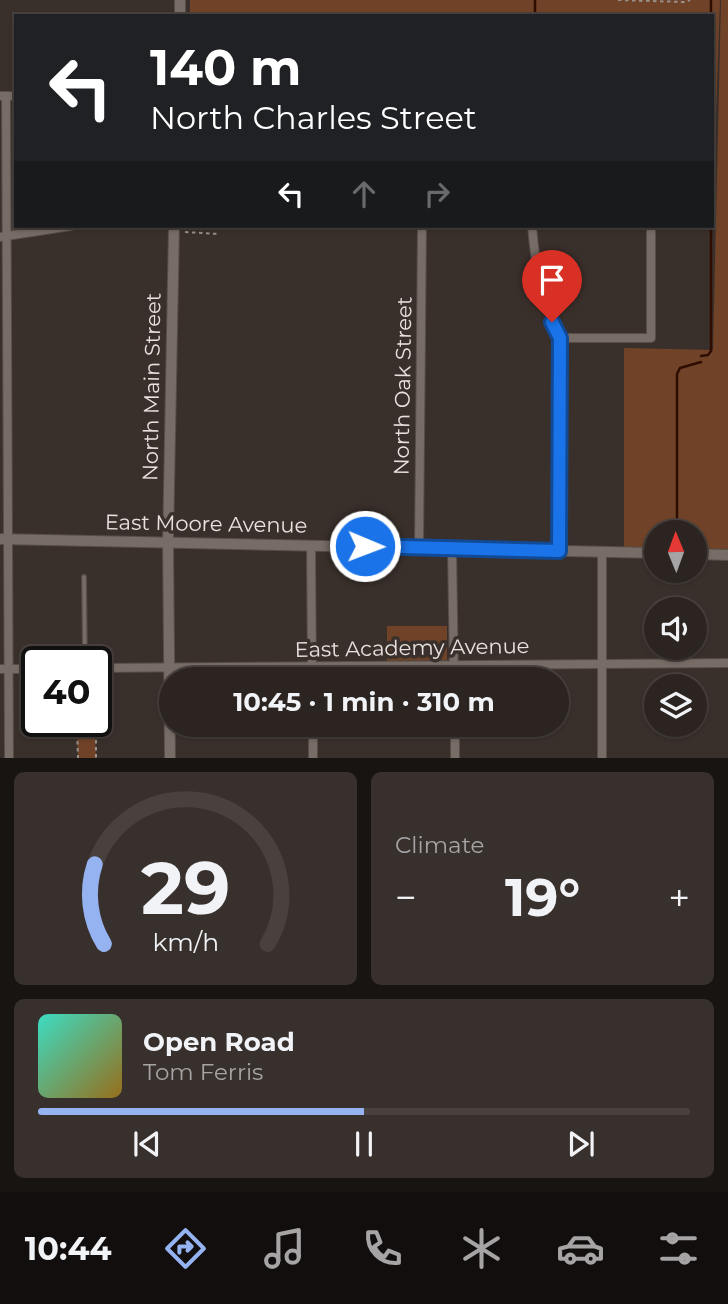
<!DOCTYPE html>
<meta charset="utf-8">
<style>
body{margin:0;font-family:Montserrat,sans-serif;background:#38302d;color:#f1f3f6;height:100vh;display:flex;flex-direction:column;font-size:26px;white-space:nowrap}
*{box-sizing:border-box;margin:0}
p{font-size:23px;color:#a6a4a5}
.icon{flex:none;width:38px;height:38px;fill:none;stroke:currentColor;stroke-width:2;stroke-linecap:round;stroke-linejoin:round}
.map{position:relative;height:758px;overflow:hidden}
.drawer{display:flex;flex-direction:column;gap:14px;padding:14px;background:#181412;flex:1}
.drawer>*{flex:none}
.banner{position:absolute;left:14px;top:14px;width:700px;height:214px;border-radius:0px;box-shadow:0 2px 5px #0004,0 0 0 2px #48413e;background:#202124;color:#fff;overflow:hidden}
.needle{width:46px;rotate:359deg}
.buttons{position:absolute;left:644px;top:520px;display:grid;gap:14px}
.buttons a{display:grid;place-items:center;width:63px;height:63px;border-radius:50%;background:#2c2420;box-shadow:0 2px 5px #0004,0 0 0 2px #48413e;font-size:35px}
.speed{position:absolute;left:21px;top:646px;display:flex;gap:14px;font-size:35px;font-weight:700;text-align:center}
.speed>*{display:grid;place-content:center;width:91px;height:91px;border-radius:50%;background:#2c2420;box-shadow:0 2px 5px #0004,0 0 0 2px #48413e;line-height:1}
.speed .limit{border:4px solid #111;border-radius:10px;background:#fff;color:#111}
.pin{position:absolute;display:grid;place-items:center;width:60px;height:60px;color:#fff;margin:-72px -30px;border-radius:50% 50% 50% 0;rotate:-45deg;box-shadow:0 0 7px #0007}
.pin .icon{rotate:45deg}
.me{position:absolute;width:77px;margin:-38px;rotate:91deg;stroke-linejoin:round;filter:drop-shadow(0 0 5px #0008)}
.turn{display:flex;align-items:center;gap:24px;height:147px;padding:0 21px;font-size:32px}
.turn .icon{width:91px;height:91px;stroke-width:2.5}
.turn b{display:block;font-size:49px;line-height:60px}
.lanes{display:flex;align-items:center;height:66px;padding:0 21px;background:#0003;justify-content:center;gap:35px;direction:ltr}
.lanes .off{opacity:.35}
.big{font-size:52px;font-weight:700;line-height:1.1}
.drawer .tile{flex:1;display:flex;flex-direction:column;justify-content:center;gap:10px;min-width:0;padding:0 24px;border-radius:10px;background:#38302d}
.drawer .dial{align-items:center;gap:0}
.dial svg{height:182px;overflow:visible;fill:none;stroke:#48413e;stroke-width:7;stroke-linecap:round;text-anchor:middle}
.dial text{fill:#f1f3f6;stroke:none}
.song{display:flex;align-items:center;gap:21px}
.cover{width:84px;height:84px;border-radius:10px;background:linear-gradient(135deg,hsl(170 70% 55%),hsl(40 70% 35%))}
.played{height:7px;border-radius:4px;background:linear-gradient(90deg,#95b2f1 50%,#48413e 50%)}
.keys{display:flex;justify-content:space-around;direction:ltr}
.heat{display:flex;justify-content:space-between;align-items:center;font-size:38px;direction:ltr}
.drawer .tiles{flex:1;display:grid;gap:14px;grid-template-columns:1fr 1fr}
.tile:last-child{grid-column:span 2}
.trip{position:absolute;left:159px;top:667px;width:410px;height:70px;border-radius:35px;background:#2c2420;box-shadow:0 2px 5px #0004,0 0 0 2px #48413e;font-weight:700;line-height:70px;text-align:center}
.tab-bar{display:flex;height:112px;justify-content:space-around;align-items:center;background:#120e0d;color:#a6a4a5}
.tab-bar .icon{width:49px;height:49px}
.tab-bar .selected{color:#95b2f1}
.tab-bar b{font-size:32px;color:#f1f3f6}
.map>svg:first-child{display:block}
.green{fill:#704328}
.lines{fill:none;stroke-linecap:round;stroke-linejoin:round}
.stream{stroke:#2e0d00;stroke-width:2.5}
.service-casing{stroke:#554d48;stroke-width:6}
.minor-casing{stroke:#554d48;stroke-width:10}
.tertiary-casing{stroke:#554d48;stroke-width:12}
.path{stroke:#98918c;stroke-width:2;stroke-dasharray:3.5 3.5;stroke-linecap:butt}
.service{stroke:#786c66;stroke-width:3.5}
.minor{stroke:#786c66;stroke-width:8}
.tertiary{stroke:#786c66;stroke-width:10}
.route-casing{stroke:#114b97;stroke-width:18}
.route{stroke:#1a73e8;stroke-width:12}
.labels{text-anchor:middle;stroke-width:7;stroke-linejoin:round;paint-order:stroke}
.street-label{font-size:21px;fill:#e8e2de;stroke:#3a302b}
</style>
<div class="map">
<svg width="728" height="758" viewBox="0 0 728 758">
<rect width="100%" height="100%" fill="#3a302b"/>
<g class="green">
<polygon points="190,0 720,0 715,144 712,144 712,16 190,16"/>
<polygon points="721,0 728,0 728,549 695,549 695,532 656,532 656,549 624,549 624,348 713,350"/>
<polygon points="387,626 447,626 447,660 387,661"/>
<rect x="458" y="668" width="92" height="11"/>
<polygon points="97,714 99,722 95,729 96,758 78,758 77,729 74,721 80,729 90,731 96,726"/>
<polygon points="458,725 551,725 551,733 458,734"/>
</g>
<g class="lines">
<g class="stream">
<polyline points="535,0 535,16"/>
<polyline points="711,0 711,16"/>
<polyline points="701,356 708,355 711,351 711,226"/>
<polyline points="677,532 677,374 680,368 701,362"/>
</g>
<defs>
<polyline id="service" points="84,577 85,662"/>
<g id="minor">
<polyline points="0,96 16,96"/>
<polyline points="6,96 9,758"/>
<path d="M532,226C535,265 543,303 560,338L559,551"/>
<polyline points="0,237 71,226"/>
<polyline points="560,338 651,338 651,226"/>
<polyline points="311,545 312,679"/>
<polyline points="419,547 422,226"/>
<polyline points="452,548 454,679"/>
<polyline points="96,668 728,663"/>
<polyline points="0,669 37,669"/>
<polyline points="313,724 313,758"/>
<polyline points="455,724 455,758"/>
<polyline points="602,758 602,552"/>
</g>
<g id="tertiary">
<polyline points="180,16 180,0"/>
<polyline points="0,539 656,553"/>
<polyline points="695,554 728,555"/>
<polyline points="170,758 168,542 174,226"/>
</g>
</defs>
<use href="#service" class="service-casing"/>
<use href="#minor" class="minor-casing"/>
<use href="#tertiary" class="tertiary-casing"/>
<g class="path">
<polyline points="618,0 684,2 690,0"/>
<polyline points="185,232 219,234"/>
<polyline points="96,726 96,758"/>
<polyline points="77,727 78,758"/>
</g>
<use href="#service" class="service"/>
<use href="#minor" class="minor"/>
<use href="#tertiary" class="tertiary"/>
</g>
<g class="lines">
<defs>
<polyline id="route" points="365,546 559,551 560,338 552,322"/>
</defs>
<use href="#route" class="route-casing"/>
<use href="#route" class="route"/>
</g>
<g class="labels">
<g class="street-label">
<text transform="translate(403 386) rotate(-89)" y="7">North Oak Street</text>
<text transform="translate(152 387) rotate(-89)" y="7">North Main Street</text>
<text transform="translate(206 524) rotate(1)" y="7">East Moore Avenue</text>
<text transform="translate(412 648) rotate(-1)" y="7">East Academy Avenue</text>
</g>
</g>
</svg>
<div class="buttons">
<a><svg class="needle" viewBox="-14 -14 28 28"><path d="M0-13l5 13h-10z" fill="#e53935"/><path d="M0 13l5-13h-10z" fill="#a6a4a5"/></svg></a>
<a><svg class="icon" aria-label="sound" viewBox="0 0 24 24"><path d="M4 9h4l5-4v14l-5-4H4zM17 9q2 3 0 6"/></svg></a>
<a><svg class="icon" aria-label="layers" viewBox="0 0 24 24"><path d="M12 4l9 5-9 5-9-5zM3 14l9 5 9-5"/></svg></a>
</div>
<div class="speed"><div class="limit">40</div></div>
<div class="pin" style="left:552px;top:322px;background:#d93025"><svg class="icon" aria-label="arrive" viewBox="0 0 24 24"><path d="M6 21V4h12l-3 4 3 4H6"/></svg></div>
<svg class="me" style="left:365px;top:546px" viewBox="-20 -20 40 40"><circle r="17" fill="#1a73e8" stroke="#fff" stroke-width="3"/><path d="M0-11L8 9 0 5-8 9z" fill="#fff"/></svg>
<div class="trip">10:45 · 1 min · 310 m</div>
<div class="banner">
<div class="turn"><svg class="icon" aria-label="left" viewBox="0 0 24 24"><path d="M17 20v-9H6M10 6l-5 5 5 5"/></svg><div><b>140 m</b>North Charles Street</div></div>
<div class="lanes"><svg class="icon" aria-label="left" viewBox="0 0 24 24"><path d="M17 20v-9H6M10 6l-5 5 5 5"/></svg><svg class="icon off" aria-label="ahead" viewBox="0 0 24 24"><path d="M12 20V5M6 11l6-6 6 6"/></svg><svg class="icon off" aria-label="right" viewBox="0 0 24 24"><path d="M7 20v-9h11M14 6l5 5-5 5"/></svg></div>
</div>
</div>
<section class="drawer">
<div class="tiles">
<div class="tile dial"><svg viewBox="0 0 100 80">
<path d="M14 69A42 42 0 1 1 86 69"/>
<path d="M14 69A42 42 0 0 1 10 34" stroke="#95b2f1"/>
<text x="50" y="56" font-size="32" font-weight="700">29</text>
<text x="50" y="72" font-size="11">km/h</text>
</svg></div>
<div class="tile"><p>Climate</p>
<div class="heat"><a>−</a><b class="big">19°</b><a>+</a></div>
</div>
<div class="tile">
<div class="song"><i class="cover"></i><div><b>Open Road</b><p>Tom Ferris</p></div></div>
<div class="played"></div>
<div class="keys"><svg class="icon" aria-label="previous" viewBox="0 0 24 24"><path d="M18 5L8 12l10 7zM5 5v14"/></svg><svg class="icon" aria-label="pause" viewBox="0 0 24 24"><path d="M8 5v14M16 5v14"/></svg><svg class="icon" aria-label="next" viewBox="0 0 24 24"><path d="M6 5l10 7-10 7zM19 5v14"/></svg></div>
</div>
</div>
</section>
<nav class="tab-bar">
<b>10:44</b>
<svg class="icon selected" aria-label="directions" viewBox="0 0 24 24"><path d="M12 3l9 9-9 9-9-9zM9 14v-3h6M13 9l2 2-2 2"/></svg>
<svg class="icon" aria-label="music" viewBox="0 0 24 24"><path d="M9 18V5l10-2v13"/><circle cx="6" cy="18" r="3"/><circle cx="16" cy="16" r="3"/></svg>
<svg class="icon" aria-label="phone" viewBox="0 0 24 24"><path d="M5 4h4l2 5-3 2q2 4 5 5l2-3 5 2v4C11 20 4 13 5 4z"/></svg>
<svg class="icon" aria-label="climate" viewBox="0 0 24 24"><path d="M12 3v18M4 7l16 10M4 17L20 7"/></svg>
<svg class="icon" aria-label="car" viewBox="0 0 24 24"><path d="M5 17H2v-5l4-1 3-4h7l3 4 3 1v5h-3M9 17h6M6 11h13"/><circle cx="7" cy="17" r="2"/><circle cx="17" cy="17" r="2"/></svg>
<svg class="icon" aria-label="filters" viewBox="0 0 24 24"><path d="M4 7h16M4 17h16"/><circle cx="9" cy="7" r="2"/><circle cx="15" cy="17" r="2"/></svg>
</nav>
